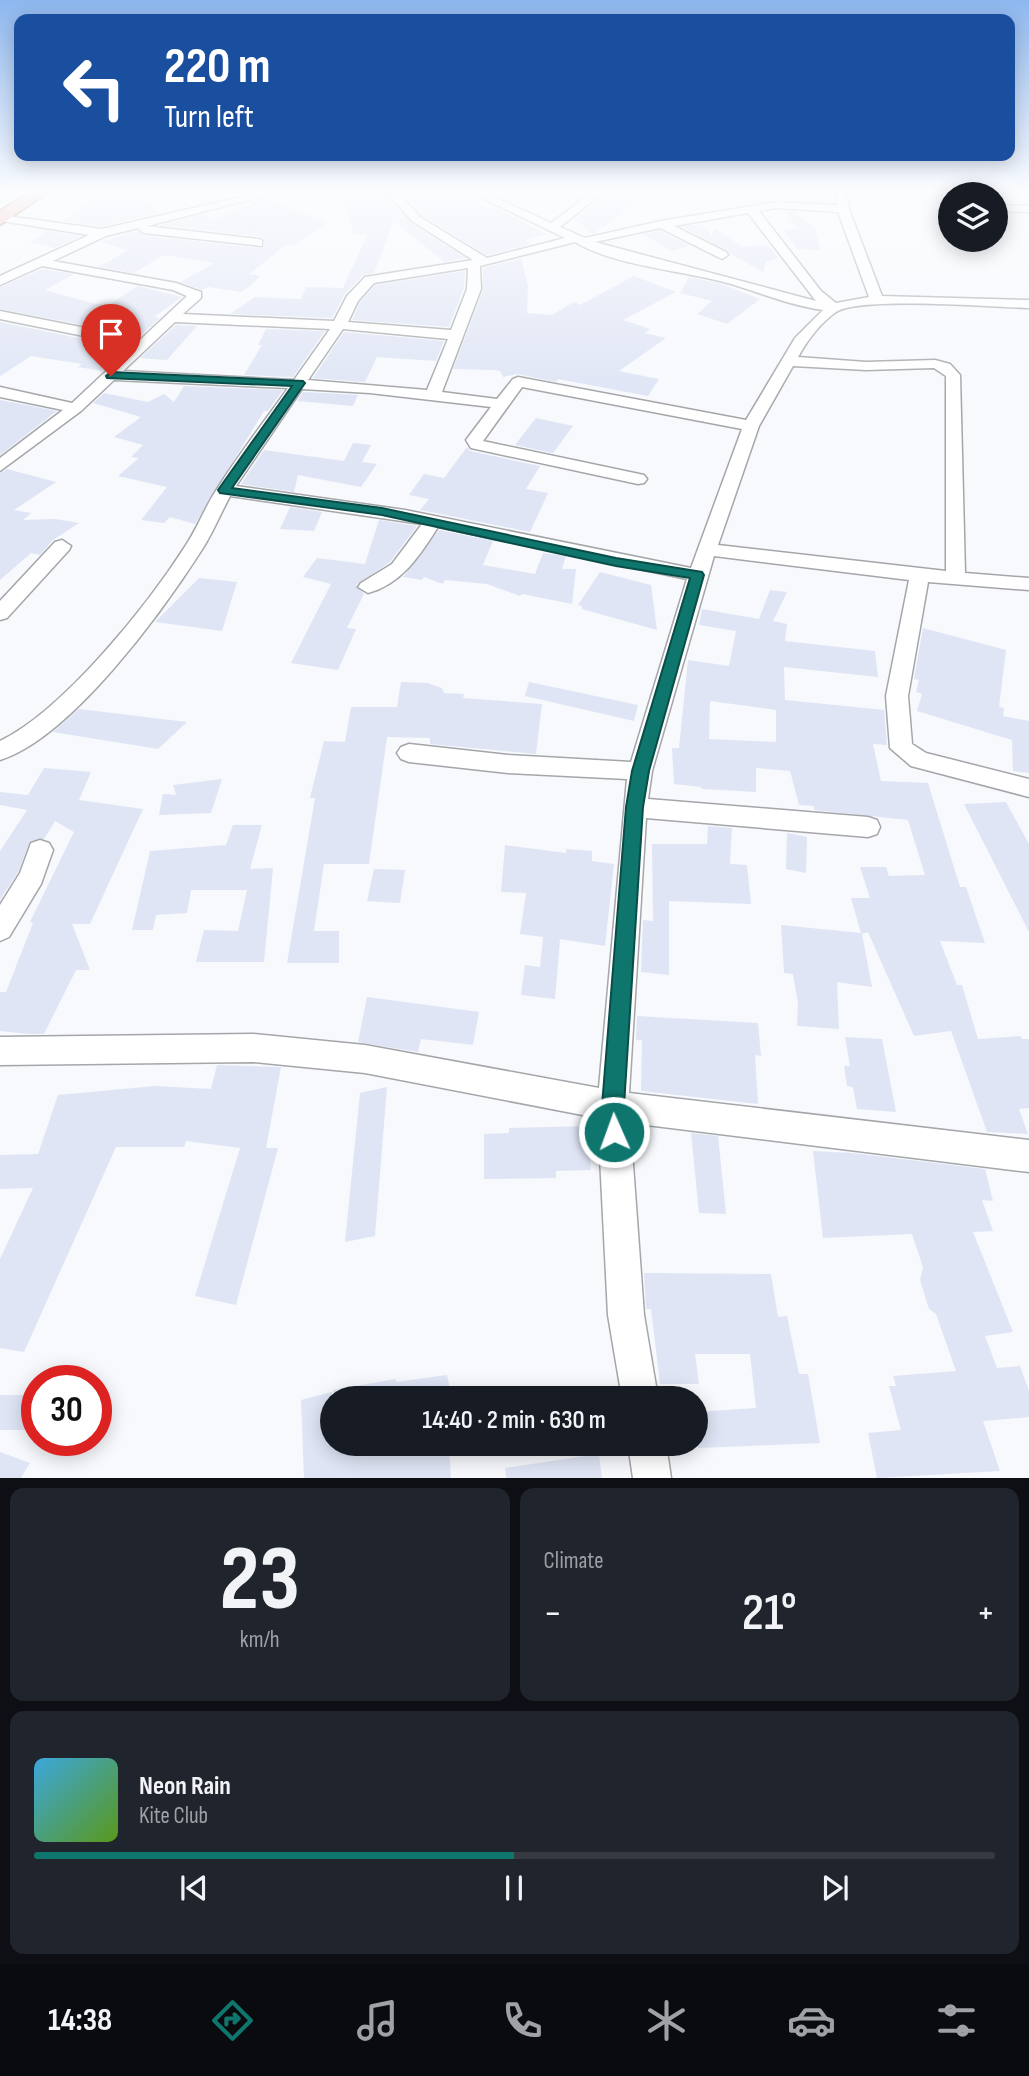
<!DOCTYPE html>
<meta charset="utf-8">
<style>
body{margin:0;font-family:"Sofia Sans Condensed",sans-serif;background:#20242c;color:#f1f3f6;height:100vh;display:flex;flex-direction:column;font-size:26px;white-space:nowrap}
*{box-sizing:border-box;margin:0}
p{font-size:23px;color:#9ea1a6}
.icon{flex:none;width:38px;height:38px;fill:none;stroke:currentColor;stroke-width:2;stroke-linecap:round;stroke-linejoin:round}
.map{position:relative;height:1478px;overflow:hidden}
.panel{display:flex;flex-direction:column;gap:10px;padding:10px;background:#0d0f14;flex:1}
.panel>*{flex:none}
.banner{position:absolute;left:14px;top:14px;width:1001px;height:147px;border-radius:14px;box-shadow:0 4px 18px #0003;background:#1a4fa0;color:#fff;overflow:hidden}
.tools{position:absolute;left:938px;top:182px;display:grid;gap:14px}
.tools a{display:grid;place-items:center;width:70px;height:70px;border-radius:50%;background:#171b24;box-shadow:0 4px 18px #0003;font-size:35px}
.speed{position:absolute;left:21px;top:1365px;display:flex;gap:14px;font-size:35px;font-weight:700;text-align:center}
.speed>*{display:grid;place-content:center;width:91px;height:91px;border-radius:50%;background:#171b24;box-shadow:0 4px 18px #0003;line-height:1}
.speed .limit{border:10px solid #d22;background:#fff;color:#111}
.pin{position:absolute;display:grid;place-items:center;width:60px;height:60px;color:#fff;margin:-72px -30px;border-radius:50% 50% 50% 0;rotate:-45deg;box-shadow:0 0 7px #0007}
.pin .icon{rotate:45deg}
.me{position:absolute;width:77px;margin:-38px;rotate:358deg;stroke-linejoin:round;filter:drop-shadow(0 0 5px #0008)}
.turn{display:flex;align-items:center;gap:24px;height:147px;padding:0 35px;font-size:32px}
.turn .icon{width:91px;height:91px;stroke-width:2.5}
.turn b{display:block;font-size:49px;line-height:60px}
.big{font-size:52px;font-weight:600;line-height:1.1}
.panel .widget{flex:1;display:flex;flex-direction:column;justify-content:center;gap:10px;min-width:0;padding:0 24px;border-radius:14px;background:#20242c}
.panel .dial{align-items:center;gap:0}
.dial b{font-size:91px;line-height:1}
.song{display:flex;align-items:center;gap:21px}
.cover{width:84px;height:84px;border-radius:10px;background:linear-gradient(135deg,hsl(200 70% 55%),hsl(90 70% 35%))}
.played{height:7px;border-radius:4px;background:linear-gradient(90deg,#0f766e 50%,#363941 50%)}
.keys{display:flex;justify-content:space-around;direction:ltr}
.heat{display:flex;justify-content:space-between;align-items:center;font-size:38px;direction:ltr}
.panel .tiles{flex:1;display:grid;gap:10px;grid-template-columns:1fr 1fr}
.widget:last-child{grid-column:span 2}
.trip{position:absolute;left:320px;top:1386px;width:388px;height:70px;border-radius:35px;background:#171b24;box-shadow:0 4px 18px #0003;font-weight:600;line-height:70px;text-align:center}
.menu{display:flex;height:112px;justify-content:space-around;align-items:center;background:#090b0e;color:#9ea1a6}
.menu .icon{width:49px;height:49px}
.menu .active{color:#0f766e}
.menu b{font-size:32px;color:#f1f3f6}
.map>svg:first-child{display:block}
.building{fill:#dfe5f5;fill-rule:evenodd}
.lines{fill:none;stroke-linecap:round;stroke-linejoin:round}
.minor-casing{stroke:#a4a6a9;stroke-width:3}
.primary-casing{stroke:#9a4f41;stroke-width:3}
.minor{fill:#fff;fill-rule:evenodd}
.primary{fill:#eba698;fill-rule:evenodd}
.route{fill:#0f766e;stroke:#0a4d48;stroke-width:2}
</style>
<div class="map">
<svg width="1029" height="1478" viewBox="0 0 1029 1478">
<rect width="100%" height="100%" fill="#f7f9fd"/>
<g class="building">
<polygon points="106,191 143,191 145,203 151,202 159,213 102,226 62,221"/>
<polygon points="339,191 384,191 411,223 466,258 444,262 394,221 374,273 363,275 345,294 332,318 230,314 255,297 296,299 301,299 306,287 343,288 367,235 354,233"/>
<polygon points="400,191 466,191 484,208 494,206 546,234 524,240 532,244 487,255 422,215"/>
<polygon points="533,191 590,191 570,206"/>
<polygon points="607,191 630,191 643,199 593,234 574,219 586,212 584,212"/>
<polygon points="267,198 328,223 293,246 286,245 249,274 261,276 242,292 208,287 202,290 181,282 214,263 164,255 134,273 99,267 128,250 100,242 137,231 143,236 264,248 264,238 259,236 161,225 203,214 213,219"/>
<polygon points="785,211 793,212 815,228 821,250 797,249 783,230 797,229"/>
<polygon points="700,224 710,231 710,238 715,228 743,247 768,245 779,258 766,262 763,272 682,227"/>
<polygon points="47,231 80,236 55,248 30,242"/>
<polygon points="660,231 690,246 671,251 643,234"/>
<polygon points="535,255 521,259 528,285 527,313 552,315 574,302 580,305 634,276 676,292 623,320 650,329 645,333 666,338 619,371 659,379 648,396 558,379 556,382 518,374 503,377 500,371 494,370 453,369 483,290 483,268"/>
<polygon points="42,269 74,274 45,290 95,304 110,304 138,286 182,297 154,317 160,318 140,336 0,309 0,287"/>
<polygon points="465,271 464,288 449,327 352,320 360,302 375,285"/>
<polygon points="689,277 722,284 760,299 727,324 697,314 712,301 680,293"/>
<polygon points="0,322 127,348 102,371 78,367 82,364 31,356 0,376"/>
<polygon points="176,325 197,326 167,360 140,358"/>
<polygon points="266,329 325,331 293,377 244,375 262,345 258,345"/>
<polygon points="344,332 444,341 436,361 377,357 365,382 313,378"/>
<polygon points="184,386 283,390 268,411 264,411 195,524 170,517 164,523 141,520 167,487 118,476 139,458 131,457 143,445 114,437 141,417 93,403 104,393 148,402 164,394 174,402"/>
<polygon points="303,392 358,395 353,406 297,401"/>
<polygon points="0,400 57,411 0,455"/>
<polygon points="536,418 573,426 553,453 515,445"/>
<polygon points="353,443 371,445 362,462 377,464 361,487 298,475 294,492 241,484 264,450 344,461"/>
<polygon points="467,447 470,451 540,466 526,489 548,493 530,532 420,510 429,499 409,495 424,474 444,478"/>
<polygon points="7,469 56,482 14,510 31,513 23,520 55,519 79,523 53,540 40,555 31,553 0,580 0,474"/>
<polygon points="290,507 322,512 314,531 280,529"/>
<polygon points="379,520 417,526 390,562 356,585 364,594 347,628 356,629 338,670 291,663 331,584 303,577 317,558 365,564"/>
<polygon points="439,530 493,541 483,565 535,574 543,553 566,556 562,569 576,569 572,604 522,594 520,596 487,584 445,580 443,584 424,577 422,580 403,577"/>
<polygon points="600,572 651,585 657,630 582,609 582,606 578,605"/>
<polygon points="199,578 237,582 222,631 155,622"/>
<path d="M770,590L787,592L773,621L787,624L785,641L875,651L878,677L784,667L785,700L884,710L887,745L873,744L881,781L928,783L960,887H966L985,943L940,941L957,985H962L978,1039L1020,1036L1022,1039H1029V1108L1019,1109L1028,1134L987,1132L951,1031L914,1036L868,932L862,934L872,987L837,982L839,1029L797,1026L798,1003L793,974L784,973L781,925L861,933L851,898H870L860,867H886L889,876L925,875L908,820L814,810V806L799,805L790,771L756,768V792L702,789L701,787L674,784L672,748H679L688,660L729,666L736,631L699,625L702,609L759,619ZM710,701L776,710V742L709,739Z"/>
<polygon points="923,628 1006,650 999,707 1004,708 1003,716 1029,721 1029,773 1013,771 1012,740 917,711 922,694 916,692 919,680 914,679"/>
<polygon points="401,682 428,683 442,688 444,693 464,694 463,698 542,704 536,754 430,744 430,738 387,737 369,864 324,864 314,931 339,931 339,963 287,963 315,798 310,798 324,741 345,742 351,707 397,707"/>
<polygon points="529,682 638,705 634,721 525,696"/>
<polygon points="79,709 187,722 158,749 53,732"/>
<polygon points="44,768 91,772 79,800 143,809 90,924 72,924 90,970 76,970 44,1034 28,1034 0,1031 0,992 6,992 33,923 30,922 74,832 55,821 44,839 30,841 18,872 0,900 0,851 27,810 0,805 0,792 28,795"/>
<polygon points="222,779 211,813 159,815 163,794 176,795 173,785"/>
<polygon points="1006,802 1029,844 1029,932 964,804"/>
<polygon points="233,825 262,825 250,869 273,868 264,962 196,962 204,930 238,931 247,890 191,890 187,913 156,915 153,930 132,930 150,851 226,845"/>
<polygon points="708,826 732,828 730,864 747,865 751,904 669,901 669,975 641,972 643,920 653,921 652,844 707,844"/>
<polygon points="787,833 807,837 806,873 786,869"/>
<polygon points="505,845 566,853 566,849 592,851 592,861 614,864 605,946 560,939 555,999 521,995 525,965 540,967 543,937 520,934 526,893 501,892"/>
<polygon points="374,869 405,870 400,903 367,901"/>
<polygon points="367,997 479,1012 473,1045 421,1039 418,1052 358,1042"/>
<polygon points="637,1016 758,1023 761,1056 755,1055 758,1104 641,1091 642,1040 636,1040"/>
<polygon points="845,1037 882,1039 896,1112 857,1109 853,1087 847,1086 844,1066 850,1066"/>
<polygon points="217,1065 281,1067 266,1148 278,1148 236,1305 195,1296 240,1148 186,1141 184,1147 116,1147 24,1352 0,1348 0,1259 33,1188 0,1189 0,1155 38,1154 58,1095 155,1086 211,1089"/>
<polygon points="387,1087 375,1236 345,1242 360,1093"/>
<polygon points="588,1126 591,1170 556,1171 556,1178 484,1179 484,1134 509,1133 509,1128"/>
<polygon points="691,1133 718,1136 726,1214 699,1213"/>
<polygon points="813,1151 852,1153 985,1169 993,1201 982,1200 993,1231 973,1232 1013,1332 985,1336 997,1368 1020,1366 1029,1391 1029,1417 983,1421 1000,1471 877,1478 868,1433 901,1430 889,1386 896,1386 893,1376 956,1371 936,1314 929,1309 920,1280 923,1267 912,1234 823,1238"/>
<polygon points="644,1273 771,1274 778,1317 787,1316 799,1374 808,1374 820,1443 698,1448 696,1412 756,1408 750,1354 695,1354 699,1384 660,1384 651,1309 646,1309"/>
<polygon points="447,1375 452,1398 334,1398 333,1390 396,1379 396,1382"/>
<polygon points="332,1392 332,1444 449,1444 451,1478 304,1478 301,1400"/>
<rect x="0" y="1395" width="37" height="35"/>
<polygon points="0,1452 30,1463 21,1478 0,1478"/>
<polygon points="599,1454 602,1478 506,1478 505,1468"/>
</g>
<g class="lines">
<defs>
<g id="minor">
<path d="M267,191H284L147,226L258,239L262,240V246L143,233L138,228L106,236L53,261L176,283L201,292V298L183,314L334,321L347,296L365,277L473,260L412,221L386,191H397L420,217L487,258L565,238L468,191H481L551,223L594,191H605L560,227L585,238L661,221L776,202L837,205L836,191H846L849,209L882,296L1029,300V308C994,307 859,296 836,312C820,323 807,341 798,357L866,362L935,360L950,364L960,375L965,573L1029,578V590L928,582L908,696L912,744L926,753L1029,779V797L911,766L890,748L886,696L909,580L714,556L652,771L648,799L868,817L877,820L880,827L877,834L868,837L646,818L629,1093L1029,1140V1172L630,1123L644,1315L658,1398H622L608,1315L598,1118L365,1073L253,1062L0,1065V1037L253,1034L365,1045L599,1088L627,779L508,773L409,762L401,759L397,753L401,747L409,744L508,755L631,762L687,579L438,527C420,555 402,584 368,593L358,587L361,583L392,564L422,524L230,496C221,513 213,532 203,548C163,611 71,738 0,760V741C63,711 148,605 186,545C198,527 205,507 217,489C239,454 264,422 288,388L114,380L81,411L0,471V458L63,410L0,397V387L72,403L133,346L0,319V311L141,339L187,296L173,290L42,266L0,285V276L89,235L2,221L0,215L102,229ZM776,208L838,212L869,297L836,303L821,291L759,211ZM748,213L816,301L595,242L660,228L722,259L728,255L726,252L674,226ZM575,242C613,265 676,270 720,281C755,290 786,305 823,310L795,338L746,420L518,377L513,379L497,399L442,392L481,289L480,266ZM468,268L467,289L451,330L348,322L358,301L374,283ZM175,322L330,329L294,380L123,371ZM343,329L448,339L427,390L308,380ZM793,366L866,370L934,368L946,376V571L718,545L759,426ZM522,387L742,429L691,568L405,510L236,486L302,389L370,393L491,407L466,440L471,448L638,484L644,483L647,479L644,475L483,441Z"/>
<polygon points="996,205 1029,206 1029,212 998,211"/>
<polygon points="62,540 71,546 69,550 7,618 0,620 0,601 55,542"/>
<polygon points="40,840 49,843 53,850 41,884 9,937 0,941 0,905 20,873 31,843"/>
<polygon points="628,1444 666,1444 671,1478 633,1478"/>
</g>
<polygon id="primary" points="30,191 50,191 0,225 0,211"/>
</defs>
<use href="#minor" class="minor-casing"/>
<use href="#primary" class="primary-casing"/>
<use href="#minor" class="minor"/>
<use href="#primary" class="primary"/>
</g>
<linearGradient id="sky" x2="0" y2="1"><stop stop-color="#8db7ef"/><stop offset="0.48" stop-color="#fbfcfe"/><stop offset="1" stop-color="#fbfcfe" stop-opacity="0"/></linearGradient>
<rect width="1029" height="397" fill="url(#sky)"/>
<polygon class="route" points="111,372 303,381 305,383 232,488 382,508 616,558 702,572 704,575 649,771 643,807 624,1106 625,1132 622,1139 614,1143 607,1139 602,1106 626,807 632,771 690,578 616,566 382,515 220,493 218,490 292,386 107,378 106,376"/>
</svg>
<div class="tools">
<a><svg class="icon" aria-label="layers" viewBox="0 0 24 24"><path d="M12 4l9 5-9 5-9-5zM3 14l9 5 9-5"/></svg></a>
</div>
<div class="speed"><div class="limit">30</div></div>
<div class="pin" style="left:111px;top:376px;background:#d93025"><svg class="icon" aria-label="arrive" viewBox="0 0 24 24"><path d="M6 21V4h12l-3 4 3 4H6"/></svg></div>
<svg class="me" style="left:614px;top:1132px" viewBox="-20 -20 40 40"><circle r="17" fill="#0f766e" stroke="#fff" stroke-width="3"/><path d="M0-11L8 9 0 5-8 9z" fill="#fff"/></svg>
<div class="trip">14:40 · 2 min · 630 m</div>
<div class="banner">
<div class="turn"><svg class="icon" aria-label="left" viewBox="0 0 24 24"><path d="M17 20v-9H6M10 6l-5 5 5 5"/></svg><div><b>220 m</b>Turn left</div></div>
</div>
</div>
<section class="panel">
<div class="tiles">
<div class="widget dial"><b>23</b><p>km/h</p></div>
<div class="widget"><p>Climate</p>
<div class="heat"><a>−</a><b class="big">21°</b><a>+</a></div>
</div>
<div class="widget">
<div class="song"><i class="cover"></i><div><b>Neon Rain</b><p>Kite Club</p></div></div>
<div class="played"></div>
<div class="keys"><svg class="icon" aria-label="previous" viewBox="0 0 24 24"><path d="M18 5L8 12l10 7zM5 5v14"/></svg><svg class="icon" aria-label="pause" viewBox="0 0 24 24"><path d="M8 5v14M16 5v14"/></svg><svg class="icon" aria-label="next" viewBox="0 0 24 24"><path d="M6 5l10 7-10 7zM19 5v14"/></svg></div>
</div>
</div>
</section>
<nav class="menu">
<b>14:38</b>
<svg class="icon active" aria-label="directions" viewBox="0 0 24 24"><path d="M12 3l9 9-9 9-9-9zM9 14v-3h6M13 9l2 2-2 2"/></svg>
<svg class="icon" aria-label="music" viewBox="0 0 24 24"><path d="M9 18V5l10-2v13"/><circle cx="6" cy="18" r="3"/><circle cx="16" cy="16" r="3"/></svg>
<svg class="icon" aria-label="phone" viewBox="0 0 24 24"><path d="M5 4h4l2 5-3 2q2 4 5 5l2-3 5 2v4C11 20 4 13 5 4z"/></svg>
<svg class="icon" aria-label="climate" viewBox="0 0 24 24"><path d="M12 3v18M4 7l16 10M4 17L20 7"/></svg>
<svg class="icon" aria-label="car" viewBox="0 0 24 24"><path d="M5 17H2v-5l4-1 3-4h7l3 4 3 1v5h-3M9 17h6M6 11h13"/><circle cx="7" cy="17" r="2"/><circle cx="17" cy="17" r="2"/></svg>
<svg class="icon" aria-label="filters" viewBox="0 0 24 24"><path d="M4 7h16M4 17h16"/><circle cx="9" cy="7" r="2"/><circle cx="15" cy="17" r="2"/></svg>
</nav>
